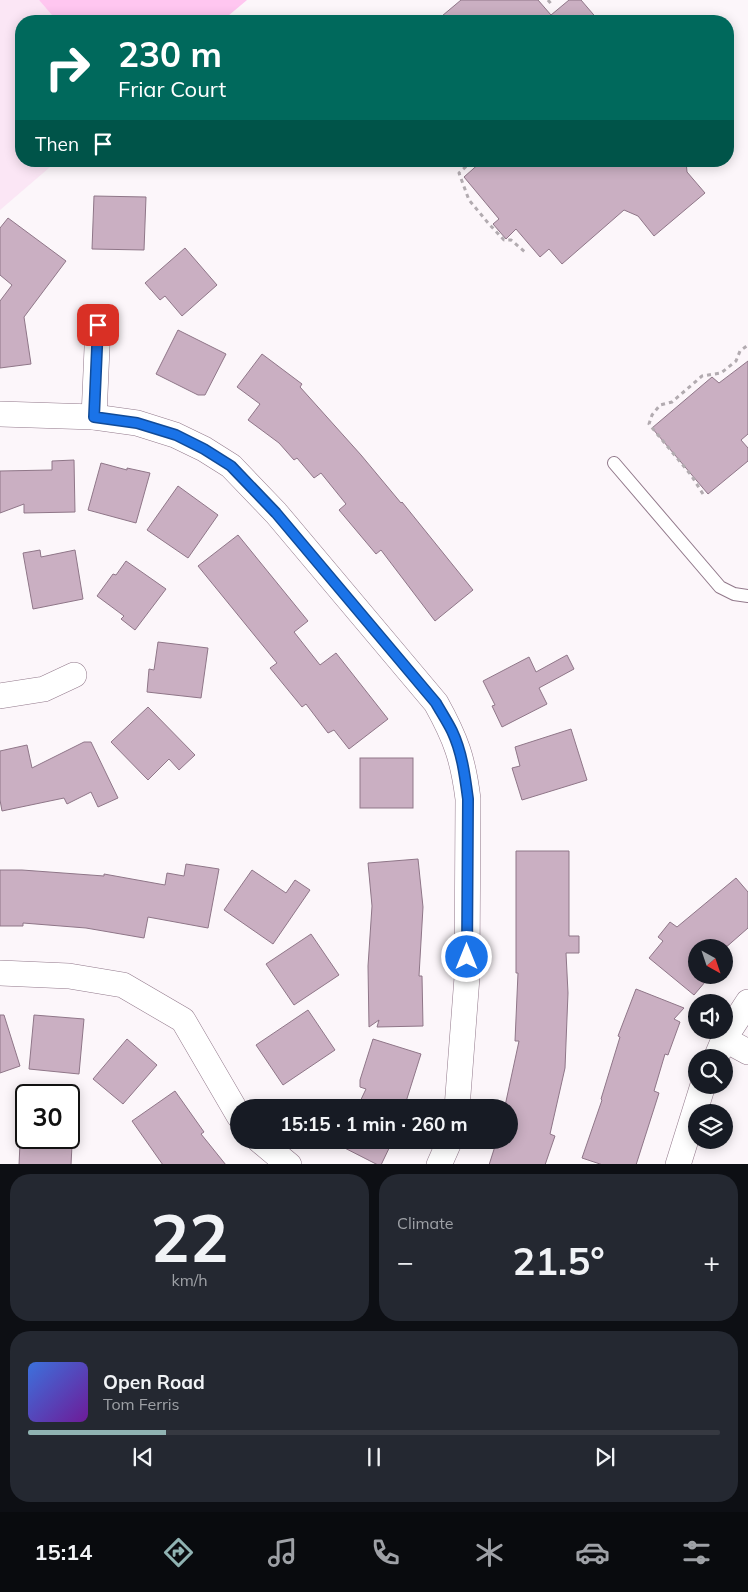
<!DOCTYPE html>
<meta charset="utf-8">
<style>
body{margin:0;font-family:Mulish,sans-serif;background:#242831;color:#f1f3f6;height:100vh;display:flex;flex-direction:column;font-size:19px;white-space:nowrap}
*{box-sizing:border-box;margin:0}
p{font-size:16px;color:#9ea1a6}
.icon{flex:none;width:28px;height:28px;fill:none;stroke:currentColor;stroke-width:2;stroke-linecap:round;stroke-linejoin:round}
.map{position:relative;height:1164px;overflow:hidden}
.details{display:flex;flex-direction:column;gap:10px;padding:10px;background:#0d0f14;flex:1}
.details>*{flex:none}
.top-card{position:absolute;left:15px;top:15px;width:719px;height:152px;border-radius:20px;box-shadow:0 2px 12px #0003;background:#00695c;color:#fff;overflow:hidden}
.needle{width:32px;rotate:140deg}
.tools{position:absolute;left:688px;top:939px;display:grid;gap:10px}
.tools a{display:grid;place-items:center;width:45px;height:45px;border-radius:50%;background:#171b24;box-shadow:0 2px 12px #0003;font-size:25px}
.speed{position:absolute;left:15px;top:1084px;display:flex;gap:10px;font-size:25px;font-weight:700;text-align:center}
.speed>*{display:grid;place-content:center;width:65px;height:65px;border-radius:50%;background:#171b24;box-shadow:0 2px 12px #0003;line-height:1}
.speed .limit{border:2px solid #111;border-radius:8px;background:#fff;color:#111}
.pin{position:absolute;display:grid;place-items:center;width:42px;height:42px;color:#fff;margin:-21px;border-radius:10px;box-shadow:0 2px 8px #0006}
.me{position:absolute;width:55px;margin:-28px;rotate:0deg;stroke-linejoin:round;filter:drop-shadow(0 0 4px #0008)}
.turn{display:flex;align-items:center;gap:18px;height:105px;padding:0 20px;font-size:22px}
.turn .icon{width:65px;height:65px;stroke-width:2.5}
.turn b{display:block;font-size:35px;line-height:42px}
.then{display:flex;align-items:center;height:48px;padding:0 20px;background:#0003;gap:10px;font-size:19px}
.big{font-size:38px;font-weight:700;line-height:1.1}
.details .widget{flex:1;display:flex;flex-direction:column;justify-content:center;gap:8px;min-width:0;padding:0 18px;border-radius:20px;background:#242831}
.details .dial{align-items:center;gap:0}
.dial b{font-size:65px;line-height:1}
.song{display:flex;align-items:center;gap:15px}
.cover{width:60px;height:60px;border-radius:8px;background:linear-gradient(135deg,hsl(220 70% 55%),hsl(280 70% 35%))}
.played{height:5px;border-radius:2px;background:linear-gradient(90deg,#90b3b2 20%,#363941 20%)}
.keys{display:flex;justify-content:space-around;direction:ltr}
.heat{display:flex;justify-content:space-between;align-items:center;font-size:28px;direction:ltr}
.details .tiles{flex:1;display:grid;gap:10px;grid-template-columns:1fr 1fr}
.widget:last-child{grid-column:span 2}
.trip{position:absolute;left:230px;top:1099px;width:288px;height:50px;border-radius:25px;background:#171b24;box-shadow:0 2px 12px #0003;font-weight:700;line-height:50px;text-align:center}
.tab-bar{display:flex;height:80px;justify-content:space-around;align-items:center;background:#090b0e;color:#9ea1a6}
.tab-bar .icon{width:35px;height:35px}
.tab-bar .active{color:#90b3b2}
.tab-bar b{font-size:22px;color:#f1f3f6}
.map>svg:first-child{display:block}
.built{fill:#fbe6f5}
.green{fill:#ffc6f0}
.building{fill:#caafc2;stroke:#8f7688}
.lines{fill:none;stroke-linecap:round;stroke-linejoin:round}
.lane-casing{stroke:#92798b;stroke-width:14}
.street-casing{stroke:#92798b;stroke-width:26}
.path{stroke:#b2abb0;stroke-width:3;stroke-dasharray:4 4;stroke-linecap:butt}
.lane{stroke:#fff;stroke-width:12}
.street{stroke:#fff;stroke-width:25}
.route-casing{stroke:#114b97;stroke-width:12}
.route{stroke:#1a73e8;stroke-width:9}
</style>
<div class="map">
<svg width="748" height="1165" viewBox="0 0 748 1165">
<rect width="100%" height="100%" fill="#fcf6fa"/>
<polygon class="built" points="0,0 39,0 57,21 21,21 21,161 57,161 0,210"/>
<polygon class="green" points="39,0 247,0 222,21 57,21"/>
<g class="building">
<polygon points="461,0 538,0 551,15 569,0 581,0 599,21 436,21"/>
<polygon points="482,161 686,161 687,172 705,193 654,236 638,216 624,210 562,264 549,249 540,257 516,229 506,239 493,224 499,219 464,177"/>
<polygon points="94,196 146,197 144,250 92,249"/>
<polygon points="8,218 66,261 24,317 31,364 0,368 0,301 12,285 0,275 0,228"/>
<polygon points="185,248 217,285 182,316 165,296 160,300 145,283"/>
<polygon points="178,330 226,354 205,395 198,395 156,374"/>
<polygon points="262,354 302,384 300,387 361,455 401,503 402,502 473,590 435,621 381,550 376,554 339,510 346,504 321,473 314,478 297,458 294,460 279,443 248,420 260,404 237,387"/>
<polygon points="748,361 748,434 741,440 748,448 748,461 708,494 652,428 712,377 719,383"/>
<polygon points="74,460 75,512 24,513 24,504 0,513 0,471 52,470 52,461"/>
<polygon points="101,463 127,470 127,468 150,473 136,523 88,510"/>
<polygon points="178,486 218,515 188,558 147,530"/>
<polygon points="238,535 308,621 294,632 320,665 336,653 388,719 349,749 334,730 328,733 306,704 302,707 270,668 277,663 198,566"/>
<polygon points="40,550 41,557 75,550 83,599 33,609 23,553"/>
<polygon points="126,561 166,589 135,630 121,619 124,616 97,596 113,574 116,575"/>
<polygon points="158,642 208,648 201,698 147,692 149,669 154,670"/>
<polygon points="567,655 574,669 539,688 547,704 502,727 492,706 495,705 483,681 529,657 536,672"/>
<polygon points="148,707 195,755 179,770 169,759 148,780 111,742"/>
<polygon points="571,729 587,780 522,800 512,768 520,766 515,747"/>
<polygon points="84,742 91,742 118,798 98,807 91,792 67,804 64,798 2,811 0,800 0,751 27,745 32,768"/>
<rect x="360" y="758" width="53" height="50"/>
<polygon points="516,851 569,851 569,936 579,936 579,953 566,953 568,993 565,1068 550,1134 555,1136 545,1165 489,1165 497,1140 509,1140 509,1106 505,1106 519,1041 515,1041 518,973 516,973"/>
<polygon points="418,859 423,907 419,976 422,976 423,1026 377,1027 379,1020 369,1027 368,966 372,906 368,863"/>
<polygon points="186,864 219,869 208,928 148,917 144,938 86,928 23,923 23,926 0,926 0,870 22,870 104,876 104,874 165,885 167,873 184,876"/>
<polygon points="252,870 286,893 295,880 310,890 273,944 224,910"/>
<polygon points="736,878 748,892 748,928 724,949 696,948 696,975 711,975 694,995 649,958 663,941 658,937 670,922 677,927"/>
<polygon points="311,934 339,975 294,1005 266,964"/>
<polygon points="636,989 684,1008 674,1019 680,1022 668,1055 665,1054 654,1091 659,1093 636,1165 603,1165 582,1158 602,1100 601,1099 620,1037 618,1036"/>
<polygon points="308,1010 335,1050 283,1085 256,1045"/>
<polygon points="0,1015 4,1015 20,1066 0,1073"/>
<polygon points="34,1015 84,1019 79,1074 29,1069"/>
<polygon points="127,1039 157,1065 123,1104 93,1079"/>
<polygon points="373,1039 421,1054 404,1108 357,1108 366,1089 360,1087 360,1080"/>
<polygon points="175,1091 204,1132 201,1134 226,1165 163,1165 132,1121"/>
<polygon points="329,1140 393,1140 381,1165 378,1165"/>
<polygon points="20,1143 72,1145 71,1165 19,1165"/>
</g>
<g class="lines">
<defs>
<polyline id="lane" points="614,463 720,587 734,594 748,596"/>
<g id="street">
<path d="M0,414L94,417L137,423L175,435L204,449L231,466L276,513L436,703C456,739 463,759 468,799L467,977L457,1108"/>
<polyline points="94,417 98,325"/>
<polyline points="0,696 44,689 74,675"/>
<polyline points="0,973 69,976 123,985 183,1020 239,1116"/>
<polyline points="724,1039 748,1052"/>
<polyline points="716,1058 724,1039 748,1002"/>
<polyline points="259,1140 289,1165"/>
<polyline points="439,1165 450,1140"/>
<polyline points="678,1165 703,1085"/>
</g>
</defs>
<use href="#lane" class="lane-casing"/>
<use href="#street" class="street-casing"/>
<g class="path">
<polyline points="548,0 552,5"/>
<polyline points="472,161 459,173 469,200 489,224 504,240 511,240 525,252"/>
<polyline points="703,494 691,475 649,424 652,415 660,405 672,402 702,376 721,373 736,361 740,351 748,345"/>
</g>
<use href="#lane" class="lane"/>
<use href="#street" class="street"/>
</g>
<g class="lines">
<defs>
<path id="route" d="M98,325L94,417L137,423L176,435L204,449L231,466L276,513L436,703C441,712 447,721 452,731C462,752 465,776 468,799L467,957"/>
</defs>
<use href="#route" class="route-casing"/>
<use href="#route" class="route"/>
</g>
</svg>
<div class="tools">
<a><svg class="needle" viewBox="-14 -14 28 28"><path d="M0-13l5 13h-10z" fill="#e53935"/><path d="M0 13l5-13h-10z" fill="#9ea1a6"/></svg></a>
<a><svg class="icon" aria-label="sound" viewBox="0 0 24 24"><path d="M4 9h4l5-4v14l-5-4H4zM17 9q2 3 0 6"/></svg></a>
<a><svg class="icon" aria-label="search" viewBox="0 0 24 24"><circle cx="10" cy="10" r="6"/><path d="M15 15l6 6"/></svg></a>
<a><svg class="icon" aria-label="layers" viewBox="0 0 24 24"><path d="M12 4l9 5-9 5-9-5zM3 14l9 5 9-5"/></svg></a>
</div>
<div class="speed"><div class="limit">30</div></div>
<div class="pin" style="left:98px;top:325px;background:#d93025"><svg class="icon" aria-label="arrive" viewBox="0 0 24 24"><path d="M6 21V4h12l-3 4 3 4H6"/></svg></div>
<svg class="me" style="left:467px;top:957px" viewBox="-20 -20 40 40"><circle r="17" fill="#1a73e8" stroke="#fff" stroke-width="3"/><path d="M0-11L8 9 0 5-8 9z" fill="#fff"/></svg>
<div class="trip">15:15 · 1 min · 260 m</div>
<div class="top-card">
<div class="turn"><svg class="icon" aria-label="right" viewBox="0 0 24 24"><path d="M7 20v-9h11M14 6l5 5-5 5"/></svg><div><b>230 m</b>Friar Court</div></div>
<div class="then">Then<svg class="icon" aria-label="arrive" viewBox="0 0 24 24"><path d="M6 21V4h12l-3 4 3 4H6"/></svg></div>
</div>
</div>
<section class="details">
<div class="tiles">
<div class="widget dial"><b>22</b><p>km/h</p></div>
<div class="widget"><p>Climate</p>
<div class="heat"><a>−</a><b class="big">21.5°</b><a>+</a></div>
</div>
<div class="widget">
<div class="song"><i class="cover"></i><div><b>Open Road</b><p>Tom Ferris</p></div></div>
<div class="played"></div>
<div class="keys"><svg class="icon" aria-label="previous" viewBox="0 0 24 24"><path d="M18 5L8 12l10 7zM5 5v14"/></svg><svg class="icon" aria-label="pause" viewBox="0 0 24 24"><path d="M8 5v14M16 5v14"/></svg><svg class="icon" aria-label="next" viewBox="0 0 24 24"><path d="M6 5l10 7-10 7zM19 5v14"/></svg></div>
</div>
</div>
</section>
<nav class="tab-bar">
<b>15:14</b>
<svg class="icon active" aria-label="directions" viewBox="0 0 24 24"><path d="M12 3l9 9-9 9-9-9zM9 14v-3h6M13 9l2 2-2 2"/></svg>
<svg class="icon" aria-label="music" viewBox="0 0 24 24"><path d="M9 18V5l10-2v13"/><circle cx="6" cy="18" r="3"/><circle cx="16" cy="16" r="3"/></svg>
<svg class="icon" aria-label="phone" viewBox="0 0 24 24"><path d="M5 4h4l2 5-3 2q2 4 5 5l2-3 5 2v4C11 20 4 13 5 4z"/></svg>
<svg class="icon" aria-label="climate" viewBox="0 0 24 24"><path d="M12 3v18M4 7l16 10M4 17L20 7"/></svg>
<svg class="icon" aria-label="car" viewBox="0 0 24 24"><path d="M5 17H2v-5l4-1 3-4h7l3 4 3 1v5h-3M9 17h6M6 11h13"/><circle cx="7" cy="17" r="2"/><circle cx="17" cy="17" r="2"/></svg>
<svg class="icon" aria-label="filters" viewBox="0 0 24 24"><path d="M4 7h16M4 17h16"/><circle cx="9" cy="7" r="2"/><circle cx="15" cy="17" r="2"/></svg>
</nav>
